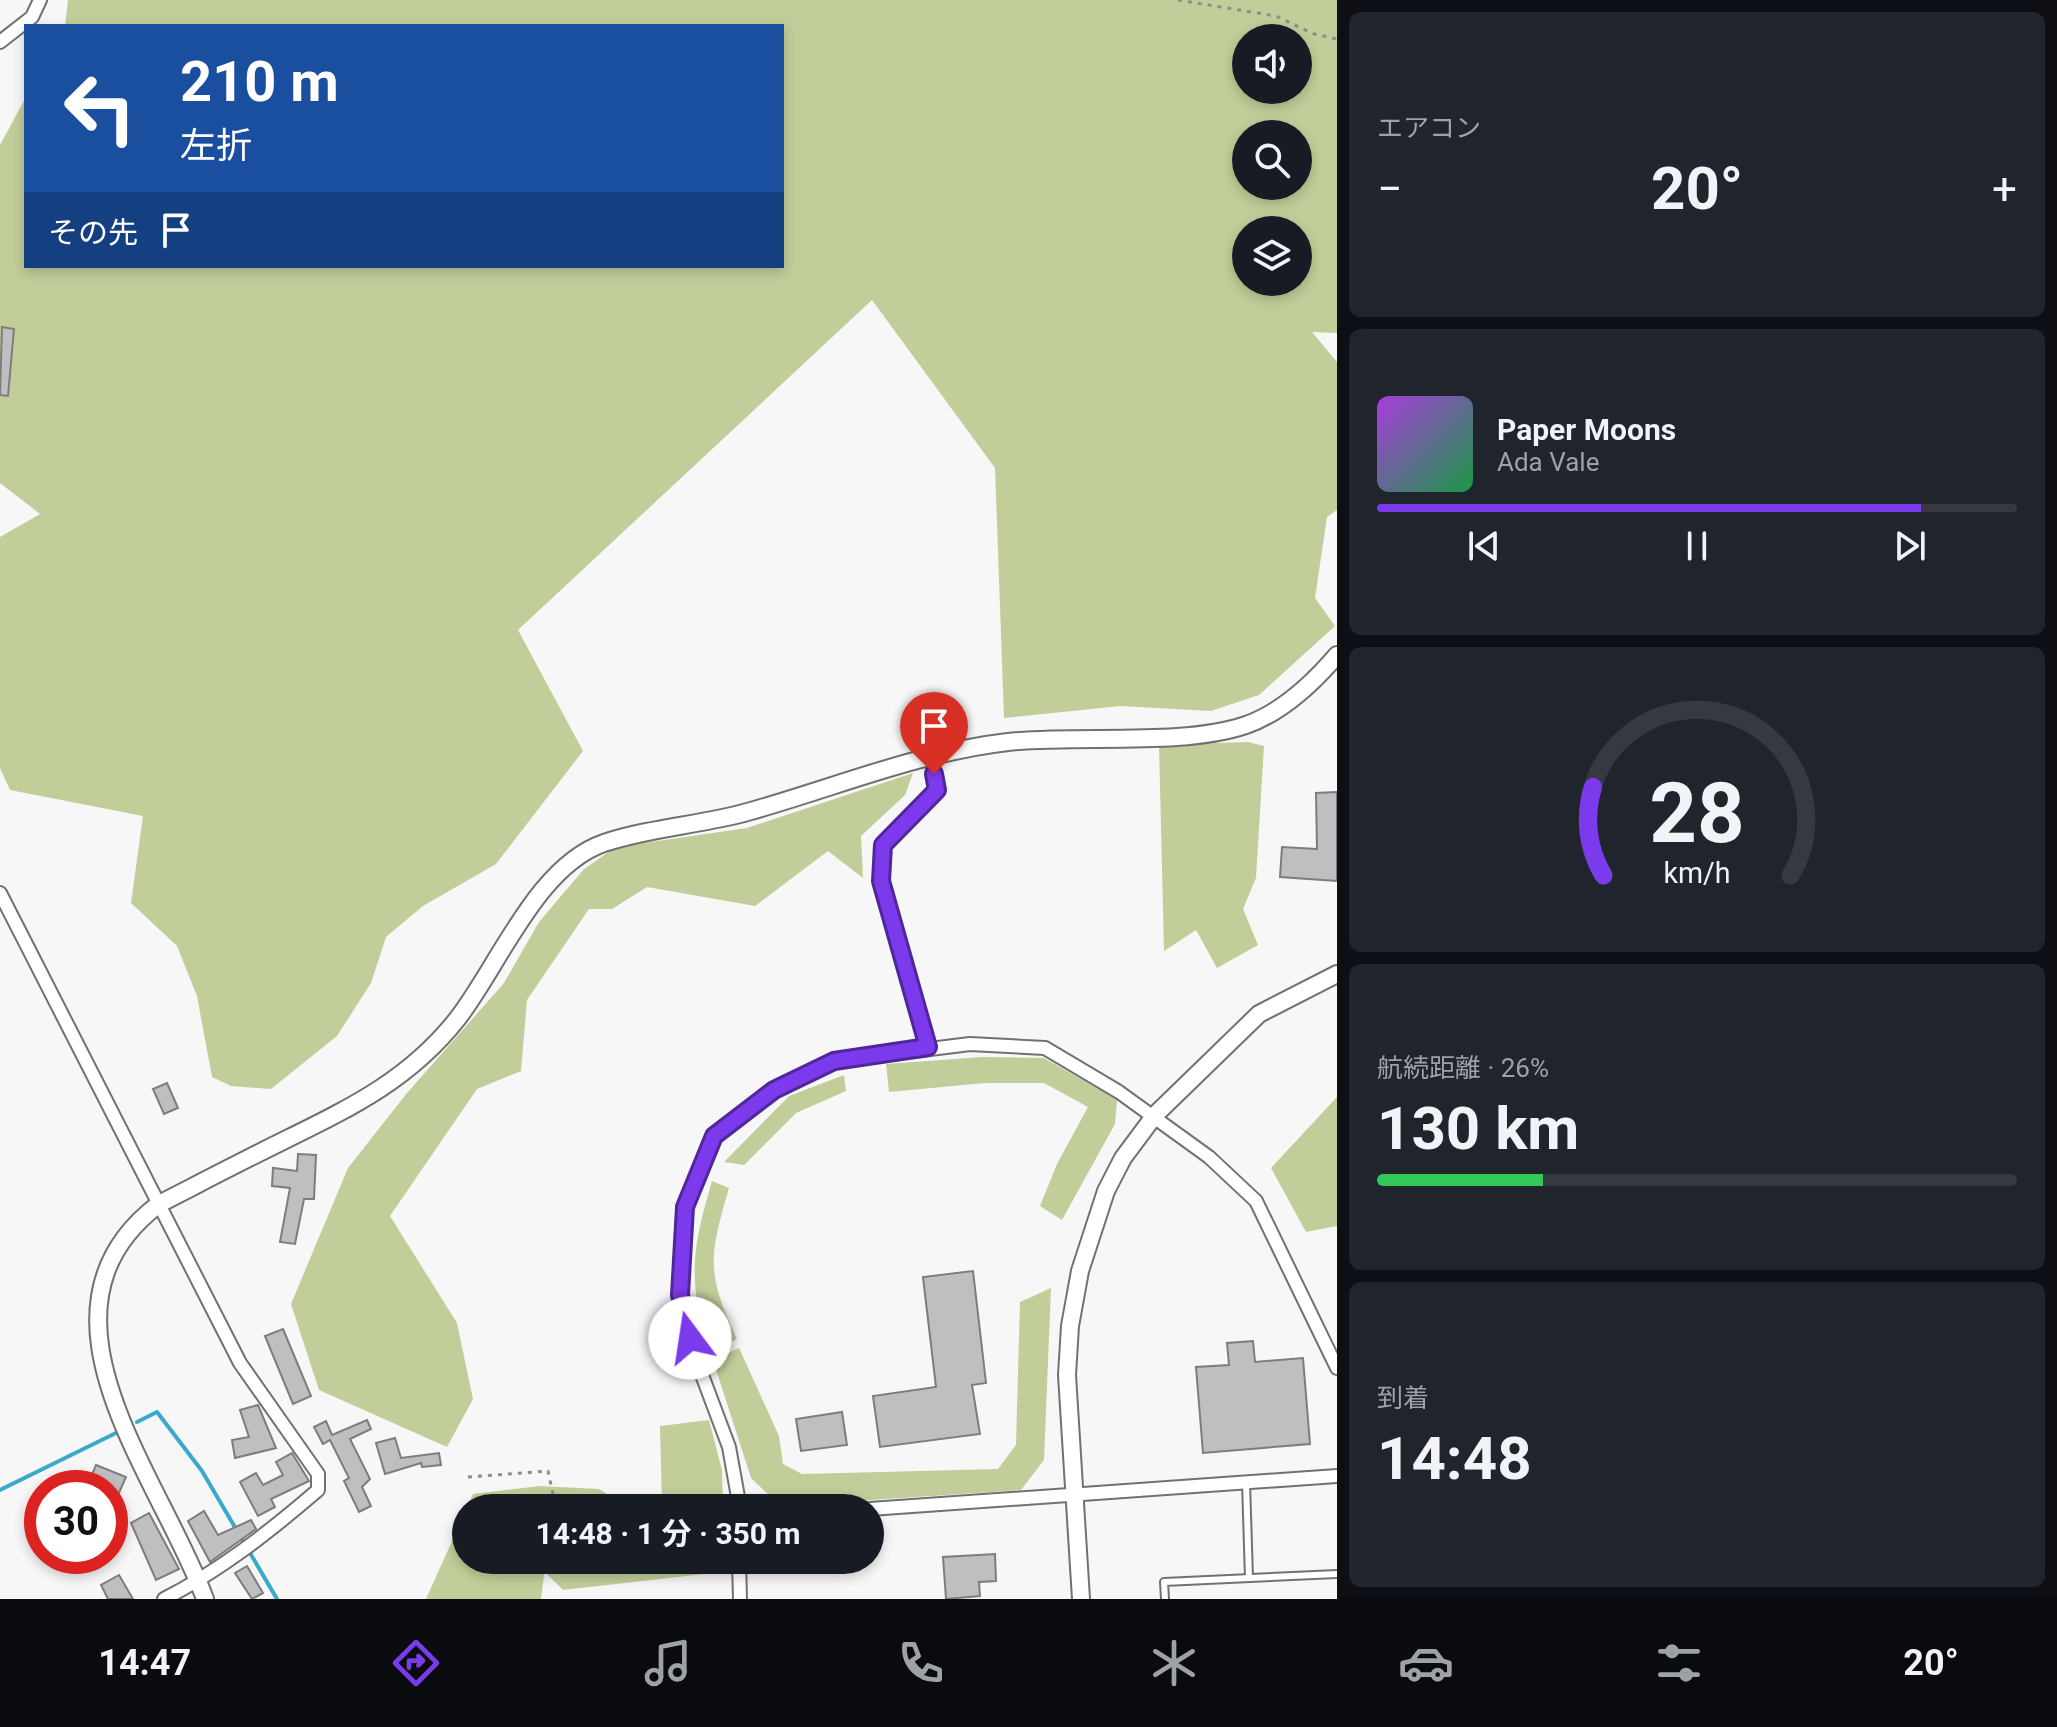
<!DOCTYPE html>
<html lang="ja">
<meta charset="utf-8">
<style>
body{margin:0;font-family:Roboto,"Noto Sans JP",sans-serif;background:#20242c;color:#f1f3f6;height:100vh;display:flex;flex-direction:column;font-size:30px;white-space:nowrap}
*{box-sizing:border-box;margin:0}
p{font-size:26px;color:#9ea1a6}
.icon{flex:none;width:44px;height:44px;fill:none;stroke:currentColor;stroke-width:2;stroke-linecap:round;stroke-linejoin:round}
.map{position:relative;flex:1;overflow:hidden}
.panel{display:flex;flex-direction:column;gap:12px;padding:12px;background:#0d0f14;width:720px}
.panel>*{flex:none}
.top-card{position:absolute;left:24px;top:24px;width:760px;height:244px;border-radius:0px;box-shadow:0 4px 12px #0003;background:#1a4fa0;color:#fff;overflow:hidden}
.fabs{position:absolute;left:1232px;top:24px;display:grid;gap:16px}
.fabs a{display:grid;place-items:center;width:80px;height:80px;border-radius:50%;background:#171b24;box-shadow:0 4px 12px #0003;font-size:40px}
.speed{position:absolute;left:24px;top:1470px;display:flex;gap:16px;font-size:40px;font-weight:700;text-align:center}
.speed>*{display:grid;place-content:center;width:104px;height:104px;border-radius:50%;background:#171b24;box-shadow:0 4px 12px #0003;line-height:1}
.speed .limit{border:12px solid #d22;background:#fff;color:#111}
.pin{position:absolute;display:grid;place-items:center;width:68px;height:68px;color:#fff;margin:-82px -34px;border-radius:50% 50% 50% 0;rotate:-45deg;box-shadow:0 0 8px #0007}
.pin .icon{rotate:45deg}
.me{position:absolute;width:88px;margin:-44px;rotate:346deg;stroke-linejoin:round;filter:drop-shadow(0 0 6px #0008)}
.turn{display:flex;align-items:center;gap:28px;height:168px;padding:0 24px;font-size:36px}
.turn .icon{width:104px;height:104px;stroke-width:2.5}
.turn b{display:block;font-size:56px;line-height:68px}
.then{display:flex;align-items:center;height:76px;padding:0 24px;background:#0003;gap:16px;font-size:30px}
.big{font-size:60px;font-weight:700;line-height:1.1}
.panel .card{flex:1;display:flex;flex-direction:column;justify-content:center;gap:12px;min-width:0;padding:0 28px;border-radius:12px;background:#20242c}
.panel .dial{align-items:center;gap:0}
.dial svg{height:208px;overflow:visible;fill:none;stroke:#363941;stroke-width:7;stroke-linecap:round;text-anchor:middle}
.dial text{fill:#f1f3f6;stroke:none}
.song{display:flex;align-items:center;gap:24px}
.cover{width:96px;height:96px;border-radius:12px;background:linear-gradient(135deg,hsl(280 70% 55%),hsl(140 70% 35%))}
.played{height:8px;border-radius:4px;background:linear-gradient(90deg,#7c3aed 85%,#363941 85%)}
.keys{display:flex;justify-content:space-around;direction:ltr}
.heat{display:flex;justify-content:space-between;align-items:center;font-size:44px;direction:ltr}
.charge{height:12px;border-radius:6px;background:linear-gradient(90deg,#34c759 26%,#363941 0)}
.trip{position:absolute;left:452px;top:1494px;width:432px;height:80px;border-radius:40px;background:#171b24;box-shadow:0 4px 12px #0003;font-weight:700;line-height:80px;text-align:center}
.dock{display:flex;height:128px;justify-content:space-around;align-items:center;background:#090b0e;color:#9ea1a6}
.dock .icon{width:56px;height:56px}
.dock .active{color:#7c3aed}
.dock b{font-size:36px;color:#f1f3f6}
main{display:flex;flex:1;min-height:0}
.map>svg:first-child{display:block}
.green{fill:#c2ce99;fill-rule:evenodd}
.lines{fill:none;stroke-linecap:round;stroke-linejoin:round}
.stream{stroke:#3ba9cb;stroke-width:4}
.building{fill:#bfbfc1;stroke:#7d7d7e;stroke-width:2}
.lane-casing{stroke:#717172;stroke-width:10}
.street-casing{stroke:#717172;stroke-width:16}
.secondary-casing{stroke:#717172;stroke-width:20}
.path{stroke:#8d8d8d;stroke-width:3;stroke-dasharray:4 6;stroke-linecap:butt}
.lane{stroke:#fff;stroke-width:6}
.street{stroke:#fff;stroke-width:12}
.secondary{stroke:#fff;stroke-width:16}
.route-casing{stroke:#51269a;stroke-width:20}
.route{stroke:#7c3aed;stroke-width:14}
</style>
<main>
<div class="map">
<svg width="1337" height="1599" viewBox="0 0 1337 1599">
<rect width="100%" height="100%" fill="#f7f7f8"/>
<g class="green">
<path d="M68,0H1337V333L1312,332L1337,362V510L1327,517L1315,598L1335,626L1259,695L1211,711L1121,706L1004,718L995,468L872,300L518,630L583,751L496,864L423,906L386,937L371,983L337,1036L271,1089L231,1086L212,1077L197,996L177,946L131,903L143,816L10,790L0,768V537L40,514L0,483V145L26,97V266H782V26H65ZM1246,38H1298V90H1246ZM1246,134H1298V186H1246ZM1246,230H1298V282H1246Z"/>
<polygon points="1248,742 1264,746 1256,878 1243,909 1258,945 1217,968 1196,930 1164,951 1159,745"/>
<polygon points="913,773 905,795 861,836 863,878 828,851 755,906 647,887 612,909 589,909 527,1000 521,1071 477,1089 390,1216 457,1323 473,1399 447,1447 319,1390 291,1304 348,1168 407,1093 504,983 539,922 584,869 616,847 747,828"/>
<polygon points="982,1057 1044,1058 1117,1100 1115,1124 1062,1220 1040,1206 1057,1164 1088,1107 1044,1083 985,1083 889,1092 886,1064"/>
<polygon points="844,1075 846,1091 796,1113 744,1165 724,1162 789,1096"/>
<polygon points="1337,1097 1337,1226 1306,1232 1271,1168"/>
<path d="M712,1181L729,1188C709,1257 706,1273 737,1339L709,1353C688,1280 691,1253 712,1181Z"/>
<polygon points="1051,1288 1044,1460 1021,1490 780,1506 751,1478 713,1360 739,1348 779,1436 783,1464 802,1474 998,1469 1016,1445 1020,1302"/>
<polygon points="709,1420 722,1470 723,1508 662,1508 660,1426"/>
<polygon points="540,1486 599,1489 629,1508 467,1508 473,1494"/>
<polygon points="466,1510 466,1560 546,1560 541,1599 426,1599"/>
<polygon points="548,1560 722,1560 722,1572 563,1590 548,1575"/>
</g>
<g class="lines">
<g class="stream">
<polyline points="137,1422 157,1412 202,1471 277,1599"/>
<polyline points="0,1490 118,1432"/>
</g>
</g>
<g class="building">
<polygon points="2,327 14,329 8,396 0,395"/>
<polygon points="1337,792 1337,881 1280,877 1282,847 1317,849 1316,793"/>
<polygon points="167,1083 178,1108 164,1114 153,1089"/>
<polygon points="298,1154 316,1155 314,1199 304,1199 295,1244 280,1242 290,1188 272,1186 273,1168 297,1171"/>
<polygon points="973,1271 986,1383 972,1385 980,1434 880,1447 873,1396 936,1387 923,1277"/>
<polygon points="283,1329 311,1396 293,1404 265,1336"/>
<polygon points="1253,1341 1255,1362 1303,1358 1310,1444 1203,1453 1196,1367 1229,1365 1227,1343"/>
<polygon points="258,1405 276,1448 235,1458 232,1440 249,1437 240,1410"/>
<polygon points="842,1412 847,1445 801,1451 796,1419"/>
<polygon points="367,1420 371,1429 350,1439 370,1479 362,1487 371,1506 359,1512 344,1481 349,1478 330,1440 323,1444 314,1427 326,1421 332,1435"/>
<polygon points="395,1438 401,1458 439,1453 441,1465 422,1467 421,1463 385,1474 376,1443"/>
<polygon points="292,1453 309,1481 271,1499 275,1507 258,1516 240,1482 256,1473 263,1485 283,1475 276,1462"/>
<polygon points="96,1465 126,1477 110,1513 110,1488 88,1484"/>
<polygon points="204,1511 218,1535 251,1520 256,1529 210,1562 188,1521"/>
<polygon points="149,1513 179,1569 156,1580 131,1523"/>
<polygon points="995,1554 996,1581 979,1582 980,1596 946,1599 943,1557"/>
<polygon points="247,1566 263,1593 252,1599 235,1573"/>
<polygon points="119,1575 133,1599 108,1599 101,1585"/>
</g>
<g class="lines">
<defs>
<g id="lane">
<polyline points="1246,1482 1249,1578"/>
<polyline points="1165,1599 1164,1582 1337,1574"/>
</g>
<g id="street">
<polyline points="0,42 32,17 40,0"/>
<path d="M0,893L240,1363L318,1474V1490C269,1532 221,1570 164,1599"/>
<polyline points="928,1047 881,881 883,845 937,790 932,758"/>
<polyline points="740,1508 729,1447 696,1359 680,1295 685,1207 714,1136 774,1090 834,1061 970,1044 1045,1048 1119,1092 1209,1157 1256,1201 1337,1368"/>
<polyline points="870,1509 1337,1476"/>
<polyline points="739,1560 740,1599"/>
</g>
<g id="secondary">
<path d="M205,1599C162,1479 17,1311 159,1204C202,1182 244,1160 287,1139C354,1106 411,1078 458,1018C499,965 537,866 604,843C652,827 703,825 751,811C836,787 920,752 1008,742C1080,734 1181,747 1246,725C1283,712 1313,683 1337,655"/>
<polyline points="1081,1599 1067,1375 1070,1326 1080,1271 1106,1191 1123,1158 1155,1115 1259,1014 1337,974"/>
</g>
</defs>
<use href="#lane" class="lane-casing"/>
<use href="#street" class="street-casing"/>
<use href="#secondary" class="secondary-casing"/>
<g class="path">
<polyline points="1178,0 1276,16 1314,34 1337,39"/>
<polyline points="468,1477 548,1471 556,1508"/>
</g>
<use href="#lane" class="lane"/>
<use href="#street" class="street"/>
<use href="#secondary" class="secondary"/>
</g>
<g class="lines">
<defs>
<polyline id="route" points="690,1338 680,1295 685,1207 714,1136 774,1090 834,1061 928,1047 881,881 883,845 937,790 934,774"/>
</defs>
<use href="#route" class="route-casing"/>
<use href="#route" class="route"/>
</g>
</svg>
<div class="fabs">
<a><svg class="icon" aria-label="sound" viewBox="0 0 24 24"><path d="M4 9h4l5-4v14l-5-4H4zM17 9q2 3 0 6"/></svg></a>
<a><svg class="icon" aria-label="search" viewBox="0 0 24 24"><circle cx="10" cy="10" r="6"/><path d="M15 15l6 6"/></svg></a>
<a><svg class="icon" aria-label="layers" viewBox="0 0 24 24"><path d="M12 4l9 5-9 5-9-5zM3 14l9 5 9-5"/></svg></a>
</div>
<div class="speed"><div class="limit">30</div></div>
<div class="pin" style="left:934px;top:774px;background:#d93025"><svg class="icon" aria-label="arrive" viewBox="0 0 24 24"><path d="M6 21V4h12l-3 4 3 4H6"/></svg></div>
<svg class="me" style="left:690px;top:1338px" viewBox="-20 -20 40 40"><circle r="19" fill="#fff"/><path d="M0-13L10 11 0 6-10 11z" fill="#7c3aed"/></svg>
<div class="trip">14:48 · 1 分 · 350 m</div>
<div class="top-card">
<div class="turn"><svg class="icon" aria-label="left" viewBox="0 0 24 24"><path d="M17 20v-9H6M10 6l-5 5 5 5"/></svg><div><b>210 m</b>左折</div></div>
<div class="then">その先<svg class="icon" aria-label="arrive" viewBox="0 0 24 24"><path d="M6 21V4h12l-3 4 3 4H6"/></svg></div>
</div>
</div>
<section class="panel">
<div class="card"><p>エアコン</p>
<div class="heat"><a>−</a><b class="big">20°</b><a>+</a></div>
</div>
<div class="card">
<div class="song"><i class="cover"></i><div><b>Paper Moons</b><p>Ada Vale</p></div></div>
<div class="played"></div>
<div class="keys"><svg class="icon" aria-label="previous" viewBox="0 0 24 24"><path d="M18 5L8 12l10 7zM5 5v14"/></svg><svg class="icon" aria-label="pause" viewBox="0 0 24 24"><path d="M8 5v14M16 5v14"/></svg><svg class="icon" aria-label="next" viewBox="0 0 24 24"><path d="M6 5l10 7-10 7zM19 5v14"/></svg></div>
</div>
<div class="card dial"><svg viewBox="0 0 100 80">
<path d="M14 69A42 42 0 1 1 86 69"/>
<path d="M14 69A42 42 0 0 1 10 35" stroke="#7c3aed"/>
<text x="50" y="56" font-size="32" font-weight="700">28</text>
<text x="50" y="72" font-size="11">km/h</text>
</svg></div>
<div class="card"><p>航続距離 · 26%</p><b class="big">130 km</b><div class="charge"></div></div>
<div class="card"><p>到着</p><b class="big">14:48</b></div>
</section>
</main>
<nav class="dock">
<b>14:47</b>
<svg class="icon active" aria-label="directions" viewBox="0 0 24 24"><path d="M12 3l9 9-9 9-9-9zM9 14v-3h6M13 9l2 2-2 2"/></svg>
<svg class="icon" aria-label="music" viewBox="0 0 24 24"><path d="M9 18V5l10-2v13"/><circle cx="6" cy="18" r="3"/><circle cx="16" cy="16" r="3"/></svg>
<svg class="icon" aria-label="phone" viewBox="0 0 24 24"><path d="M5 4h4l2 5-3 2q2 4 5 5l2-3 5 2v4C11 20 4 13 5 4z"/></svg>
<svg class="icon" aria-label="climate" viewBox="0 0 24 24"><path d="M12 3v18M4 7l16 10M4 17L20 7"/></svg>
<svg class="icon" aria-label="car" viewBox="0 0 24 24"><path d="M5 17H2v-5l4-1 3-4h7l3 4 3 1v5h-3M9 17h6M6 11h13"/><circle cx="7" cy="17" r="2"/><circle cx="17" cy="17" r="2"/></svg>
<svg class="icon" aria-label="filters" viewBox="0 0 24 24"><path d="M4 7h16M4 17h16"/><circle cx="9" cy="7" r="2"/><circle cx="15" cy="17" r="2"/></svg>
<b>20°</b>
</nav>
